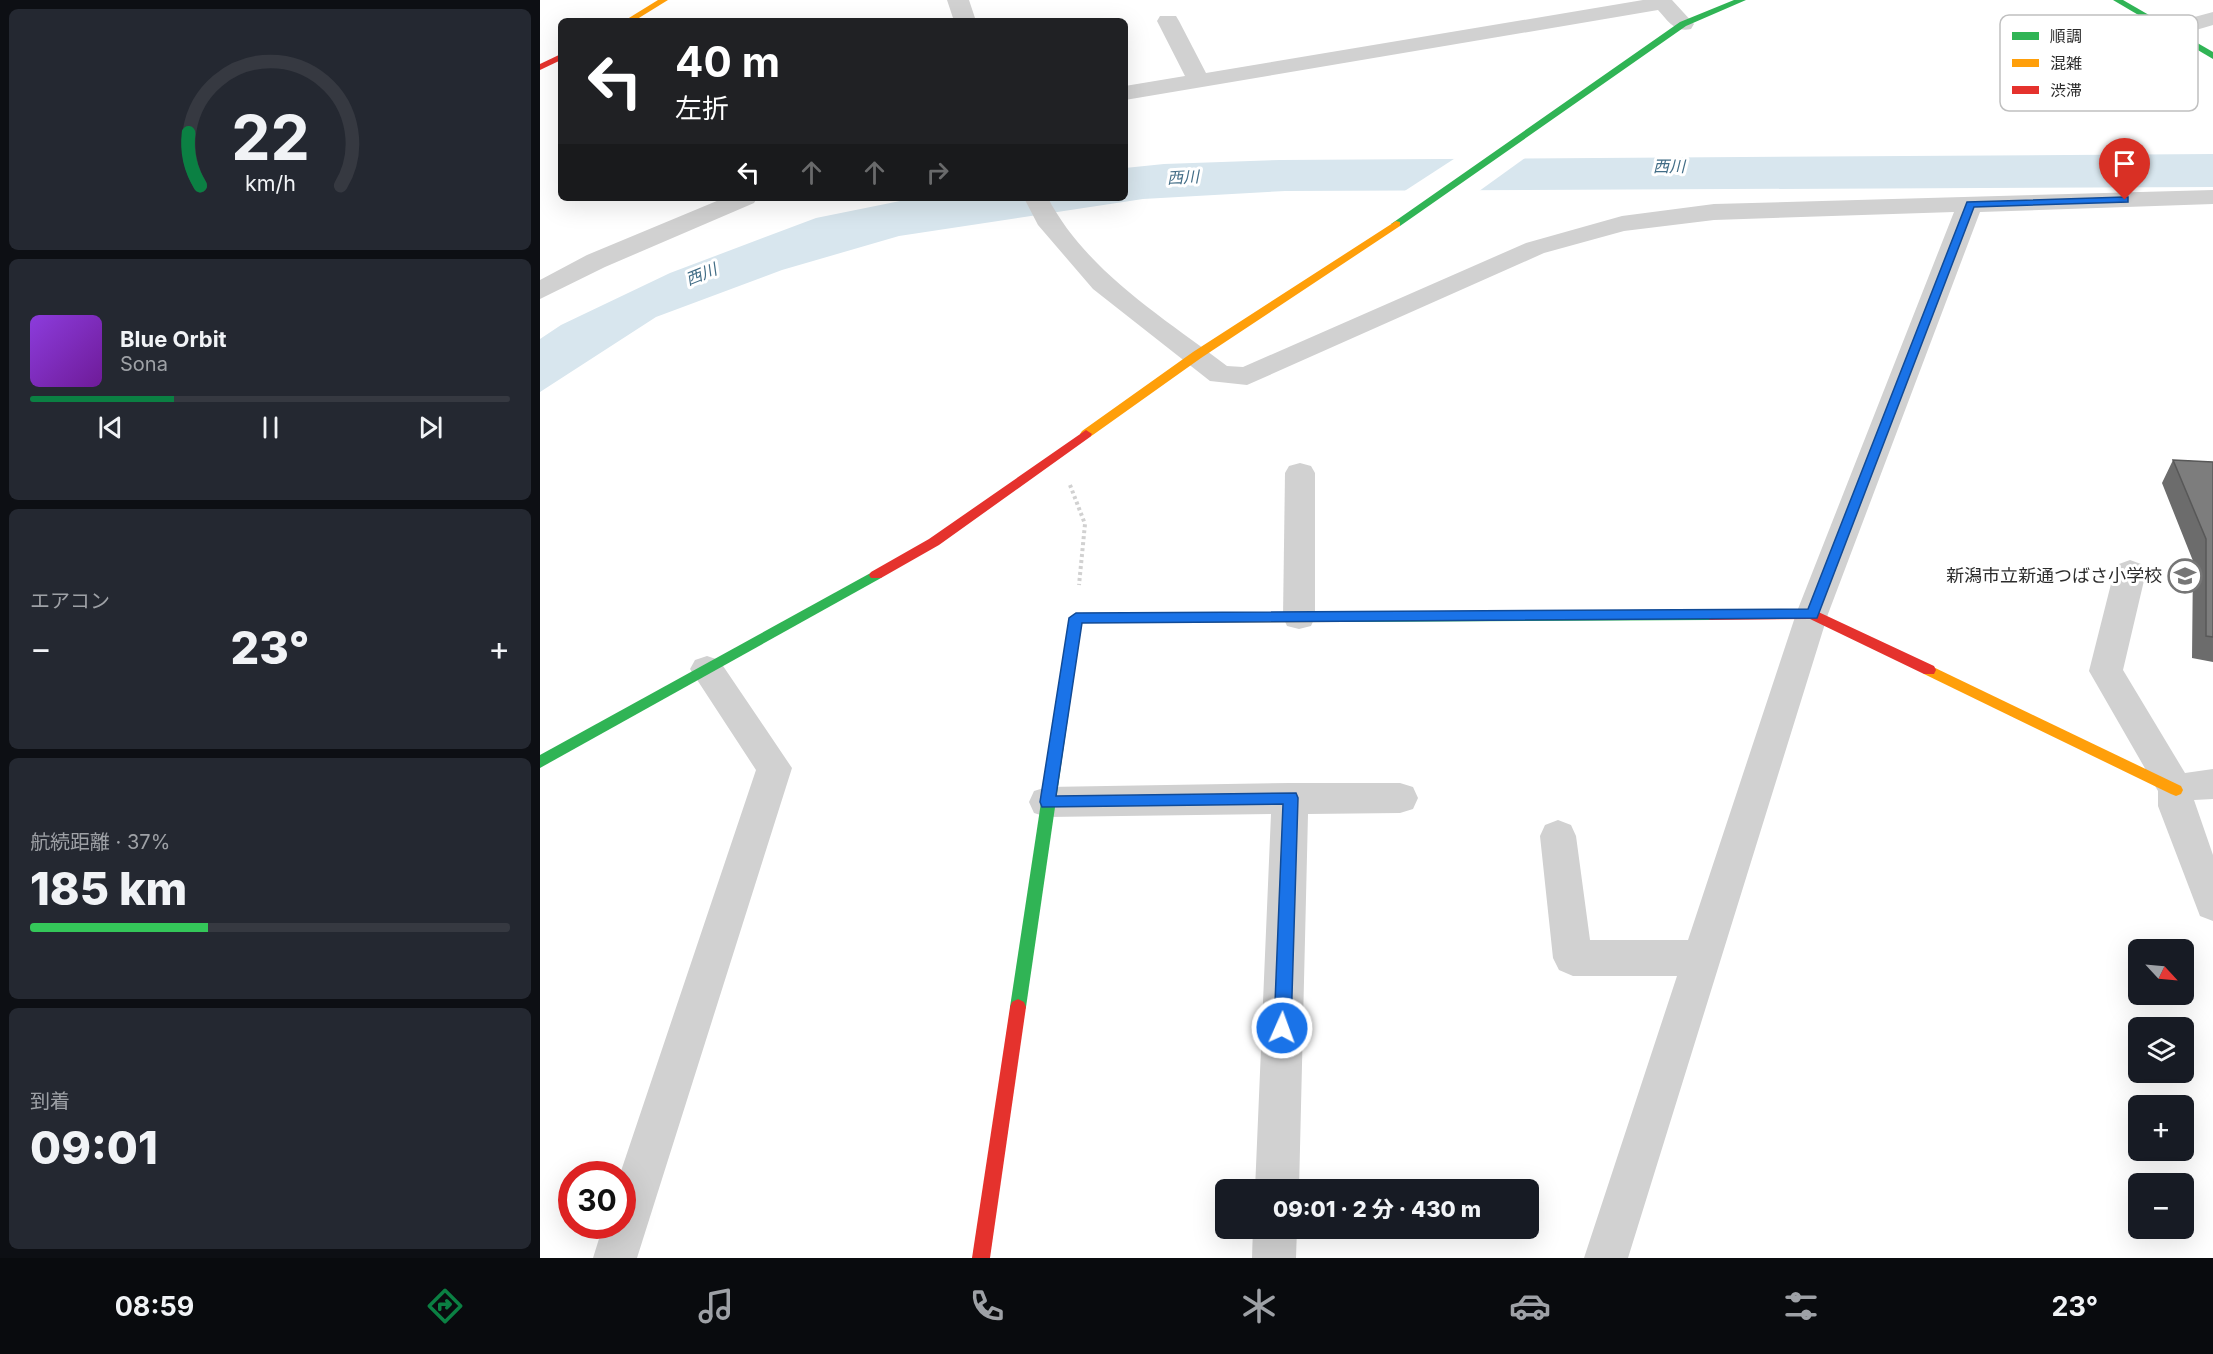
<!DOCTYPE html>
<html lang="ja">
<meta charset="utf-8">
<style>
body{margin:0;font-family:Inter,"Noto Sans JP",sans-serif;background:#242831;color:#f1f3f6;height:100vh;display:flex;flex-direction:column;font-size:22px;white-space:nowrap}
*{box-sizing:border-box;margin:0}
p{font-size:20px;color:#9ea1a6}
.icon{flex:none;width:33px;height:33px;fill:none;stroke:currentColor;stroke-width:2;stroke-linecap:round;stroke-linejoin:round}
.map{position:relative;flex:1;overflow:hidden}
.details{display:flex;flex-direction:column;gap:9px;padding:9px;background:#0d0f14;width:540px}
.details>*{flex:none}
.top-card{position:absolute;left:18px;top:18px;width:570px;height:183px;border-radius:9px;box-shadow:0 6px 24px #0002;background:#202124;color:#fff;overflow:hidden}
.needle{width:39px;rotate:116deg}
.buttons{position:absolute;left:1588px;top:939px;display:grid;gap:12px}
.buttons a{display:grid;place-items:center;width:66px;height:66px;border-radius:9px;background:#171b24;box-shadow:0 6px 24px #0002;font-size:30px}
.speed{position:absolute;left:18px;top:1161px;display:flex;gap:12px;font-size:30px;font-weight:700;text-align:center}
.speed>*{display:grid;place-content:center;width:78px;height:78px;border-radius:50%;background:#171b24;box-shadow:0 6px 24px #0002;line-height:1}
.speed .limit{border:9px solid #d22;background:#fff;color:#111}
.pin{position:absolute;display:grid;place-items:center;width:51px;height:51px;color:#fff;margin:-62px -26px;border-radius:50% 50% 50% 0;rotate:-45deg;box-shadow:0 0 6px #0007}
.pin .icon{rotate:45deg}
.me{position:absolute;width:66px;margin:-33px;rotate:2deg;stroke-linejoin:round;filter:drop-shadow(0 0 4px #0008)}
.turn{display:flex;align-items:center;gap:21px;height:126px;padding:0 18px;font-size:27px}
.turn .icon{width:78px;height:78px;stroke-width:2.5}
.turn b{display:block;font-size:42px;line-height:51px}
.lanes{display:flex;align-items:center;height:57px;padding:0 18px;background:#0003;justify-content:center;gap:30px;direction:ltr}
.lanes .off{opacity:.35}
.big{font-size:45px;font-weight:800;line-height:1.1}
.details .tile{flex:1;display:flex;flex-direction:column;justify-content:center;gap:9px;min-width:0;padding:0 21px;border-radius:9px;background:#242831}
.details .dial{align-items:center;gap:0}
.dial svg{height:156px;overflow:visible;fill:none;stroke:#363941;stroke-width:7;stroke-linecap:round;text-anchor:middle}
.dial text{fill:#f1f3f6;stroke:none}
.song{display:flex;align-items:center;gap:18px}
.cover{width:72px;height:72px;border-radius:9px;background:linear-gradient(135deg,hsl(270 70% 55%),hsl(280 70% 35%))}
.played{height:6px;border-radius:3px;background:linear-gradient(90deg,#0b8043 30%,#363941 30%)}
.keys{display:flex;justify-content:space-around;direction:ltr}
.heat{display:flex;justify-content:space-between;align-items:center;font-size:33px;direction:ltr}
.charge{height:9px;border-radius:4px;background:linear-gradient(90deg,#34c759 37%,#363941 0)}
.trip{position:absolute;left:675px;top:1179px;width:324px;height:60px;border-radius:9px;background:#171b24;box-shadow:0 6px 24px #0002;font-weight:800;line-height:60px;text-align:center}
.tabs{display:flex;height:96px;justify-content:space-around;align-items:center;background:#090b0e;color:#9ea1a6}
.tabs .icon{width:42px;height:42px}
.tabs .on{color:#0b8043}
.tabs b{font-size:27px;color:#f1f3f6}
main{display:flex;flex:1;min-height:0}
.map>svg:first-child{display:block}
.water{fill:#d8e6ee}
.pier{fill:#fff}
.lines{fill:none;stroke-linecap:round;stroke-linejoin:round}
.path{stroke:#d1d1d1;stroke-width:4;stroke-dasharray:3 3;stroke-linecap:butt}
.street{fill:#d1d1d1;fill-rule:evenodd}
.fast{fill:#30b455;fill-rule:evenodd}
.slow{fill:#ff9f0a;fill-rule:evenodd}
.jam{fill:#e5322d;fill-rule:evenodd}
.wall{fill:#6c6c6c}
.building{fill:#7d7d7d;stroke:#585858;stroke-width:1.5}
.route{fill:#1a73e8;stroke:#114b97;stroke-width:1.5}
.labels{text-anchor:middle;stroke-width:6;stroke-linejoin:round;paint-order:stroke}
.far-water-label{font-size:16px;font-style:italic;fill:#426d86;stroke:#fff}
.poi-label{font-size:18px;fill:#2c2c2c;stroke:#fff;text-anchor:end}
.key{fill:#fff;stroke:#c0c0c0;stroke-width:1.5}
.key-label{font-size:16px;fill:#2c2c2c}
</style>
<main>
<section class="details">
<div class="tile dial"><svg viewBox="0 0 100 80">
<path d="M14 69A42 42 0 1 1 86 69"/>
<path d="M14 69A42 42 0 0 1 8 42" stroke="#0b8043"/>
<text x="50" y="56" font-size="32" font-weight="700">22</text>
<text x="50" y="72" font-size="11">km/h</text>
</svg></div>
<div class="tile">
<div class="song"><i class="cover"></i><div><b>Blue Orbit</b><p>Sona</p></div></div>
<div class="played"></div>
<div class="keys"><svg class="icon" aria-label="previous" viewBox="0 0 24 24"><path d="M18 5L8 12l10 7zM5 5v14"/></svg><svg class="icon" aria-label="pause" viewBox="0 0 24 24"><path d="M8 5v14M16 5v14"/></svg><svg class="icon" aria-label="next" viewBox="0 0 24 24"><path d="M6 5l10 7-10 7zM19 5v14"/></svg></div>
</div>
<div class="tile"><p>エアコン</p>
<div class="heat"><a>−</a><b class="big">23°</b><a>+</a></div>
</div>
<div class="tile"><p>航続距離 · 37%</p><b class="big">185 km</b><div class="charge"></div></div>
<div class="tile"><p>到着</p><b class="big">09:01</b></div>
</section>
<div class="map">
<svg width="1673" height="1258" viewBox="0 0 1673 1258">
<rect width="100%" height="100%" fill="#fff"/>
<polygon class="water" points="1673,154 1673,187 745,191 603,199 359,236 242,270 116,317 0,392 0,339 21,325 130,273 276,218 375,198 585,198 585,168 624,164 740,160"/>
<polygon class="pier" points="920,155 989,155 935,194 860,194"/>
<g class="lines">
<polyline class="path" points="530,485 545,524 539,585"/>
<g class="street">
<polygon points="407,0 429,0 436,21 414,21"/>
<path d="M1103,0H1132L1154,24L1151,29C1135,33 1128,21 1118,10L585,100V86L645,76L617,21L620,16H636L639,21L666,73Z"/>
<polygon points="1673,12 1673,25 1629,38 1621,36 1618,31 1621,26"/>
<path d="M1673,190V204L1440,212L1288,614L1088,1258H1044L1137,976H1033L1019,970L1013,958L1000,836L1005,825L1018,820L1031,825L1036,836L1050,940H1148L1256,614L1414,212L1174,220L1084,231L1004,253L707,385L670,381L553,289L498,225L484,198H508C546,271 624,318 687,366L703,367L986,243L1082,216L1174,204Z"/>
<polygon points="184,198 217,198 214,203 65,267 0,299 0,280 47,255"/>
<polygon points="760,463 771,466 775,473 775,617 771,626 759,629 747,626 743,617 745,473 749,466"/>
<polygon points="1590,560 1601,564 1606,572 1583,670 1645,773 1673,769 1673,799 1654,800 1673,855 1673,921 1660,916 1618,806 1618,791 1549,671 1574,572 1579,564"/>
<polygon points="167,656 179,660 252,768 97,1258 53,1258 63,1226 82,1226 80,1174 216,770 150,669 155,660"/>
<polygon points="750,783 860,783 873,787 878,798 873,809 860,813 768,814 759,1190 715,1190 731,814 507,817 494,813 489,802 494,791 507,787"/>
<polygon points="713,1228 757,1228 756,1258 712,1258"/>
</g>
<g class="fast">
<polygon points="1194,0 1206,0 1146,26 860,226 852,226 851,224 1140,22"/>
<polygon points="1573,0 1583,0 1673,52 1673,59"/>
<polygon points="336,570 343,575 341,578 0,768 0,755"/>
<polygon points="1170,610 1177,615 1170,620 797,622 790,617 797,612"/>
<polygon points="524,692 529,693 531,697 486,1007 484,1012 478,1015 472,1012 470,1007 517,697 519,693"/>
</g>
<g class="slow">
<polygon points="118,0 128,0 94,21 84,21"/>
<polygon points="856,221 860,222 860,226 661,358 550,437 542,437 540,434 542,431 653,352"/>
<polygon points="797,612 804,617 797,622 542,623 531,697 529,701 519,701 517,697 529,618 536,613"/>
<polygon points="1389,665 1641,786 1643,790 1641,794 1636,796 1631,794 1384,674 1382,670 1384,666"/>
</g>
<g class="jam">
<polygon points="21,54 21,60 0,70 0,64"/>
<polygon points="546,430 552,434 550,437 399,545 341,578 331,578 329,575 331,572 389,539"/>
<polygon points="1272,609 1394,666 1396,670 1394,674 1384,674 1270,619 1170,620 1163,615 1170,610"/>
<polygon points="478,999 484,1002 486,1007 450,1258 432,1258 470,1007 472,1002"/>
</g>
</g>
<polygon class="wall" points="1633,460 1673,462 1673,662 1652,658 1653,561 1622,483"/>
<polygon class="building" points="1633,460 1673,462 1673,637 1666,636 1666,539"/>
<polygon class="route" points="1585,197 1588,197 1588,202 1434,207 1277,618 542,623 516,796 756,793 758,798 751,1028 748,1034 742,1036 736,1034 734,1028 743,804 502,807 500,802 529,618 536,613 1268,609 1427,202"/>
<defs>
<symbol id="school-ring" viewBox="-11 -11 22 22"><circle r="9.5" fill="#fff" stroke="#767676" stroke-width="1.5"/><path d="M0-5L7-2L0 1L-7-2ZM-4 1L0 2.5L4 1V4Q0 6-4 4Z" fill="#767676"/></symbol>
</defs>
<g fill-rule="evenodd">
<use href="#school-ring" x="1626" y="557" width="38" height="38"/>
</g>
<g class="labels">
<g class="far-water-label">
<text x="1129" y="172">西川</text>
<text transform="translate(643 177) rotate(-3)" y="6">西川</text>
<text transform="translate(161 274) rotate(-22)" y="6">西川</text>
</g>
<g class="poi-label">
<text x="1622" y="582">新潟市立新通つばさ小学校</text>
</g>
</g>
<rect x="1460" y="15" width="198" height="96" rx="9" class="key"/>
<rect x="1472" y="32" width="27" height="8" fill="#30b455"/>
<rect x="1472" y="59" width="27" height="8" fill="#ff9f0a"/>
<rect x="1472" y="86" width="27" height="8" fill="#e5322d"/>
<g class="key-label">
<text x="1510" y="42">順調</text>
<text x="1510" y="69">混雑</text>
<text x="1510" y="96">渋滞</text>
</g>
</svg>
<div class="buttons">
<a><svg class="needle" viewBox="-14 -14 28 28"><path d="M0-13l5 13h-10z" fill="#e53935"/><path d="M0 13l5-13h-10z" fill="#9ea1a6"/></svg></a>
<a><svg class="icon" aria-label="layers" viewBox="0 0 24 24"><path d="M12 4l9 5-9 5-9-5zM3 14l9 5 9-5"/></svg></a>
<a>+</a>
<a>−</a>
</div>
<div class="speed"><div class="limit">30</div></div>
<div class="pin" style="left:1585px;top:200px;background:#d93025"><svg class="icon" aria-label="arrive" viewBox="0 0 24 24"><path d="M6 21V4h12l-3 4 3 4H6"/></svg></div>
<svg class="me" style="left:742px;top:1028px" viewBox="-20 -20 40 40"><circle r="17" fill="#1a73e8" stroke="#fff" stroke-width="3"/><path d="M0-11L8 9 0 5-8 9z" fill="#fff"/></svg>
<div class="trip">09:01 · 2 分 · 430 m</div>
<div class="top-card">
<div class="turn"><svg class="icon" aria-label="left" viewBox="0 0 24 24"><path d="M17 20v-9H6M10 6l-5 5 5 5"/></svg><div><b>40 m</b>左折</div></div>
<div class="lanes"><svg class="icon" aria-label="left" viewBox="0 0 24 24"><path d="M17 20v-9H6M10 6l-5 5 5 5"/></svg><svg class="icon off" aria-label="ahead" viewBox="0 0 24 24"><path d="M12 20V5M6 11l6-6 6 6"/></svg><svg class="icon off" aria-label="ahead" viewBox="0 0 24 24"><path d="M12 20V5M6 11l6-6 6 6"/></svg><svg class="icon off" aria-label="right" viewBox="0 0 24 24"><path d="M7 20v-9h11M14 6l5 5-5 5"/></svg></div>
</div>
</div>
</main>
<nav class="tabs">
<b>08:59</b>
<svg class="icon on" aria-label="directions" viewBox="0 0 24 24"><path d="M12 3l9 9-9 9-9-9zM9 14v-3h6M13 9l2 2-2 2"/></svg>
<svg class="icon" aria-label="music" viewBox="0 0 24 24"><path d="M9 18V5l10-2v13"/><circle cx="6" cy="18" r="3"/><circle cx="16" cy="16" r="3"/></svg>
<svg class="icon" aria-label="phone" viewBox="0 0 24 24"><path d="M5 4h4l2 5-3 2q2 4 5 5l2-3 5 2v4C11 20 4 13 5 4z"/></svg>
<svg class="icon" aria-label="climate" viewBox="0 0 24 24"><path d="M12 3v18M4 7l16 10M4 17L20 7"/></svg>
<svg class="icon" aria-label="car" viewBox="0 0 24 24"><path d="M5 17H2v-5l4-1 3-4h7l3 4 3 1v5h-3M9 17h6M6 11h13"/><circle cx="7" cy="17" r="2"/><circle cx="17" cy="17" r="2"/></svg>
<svg class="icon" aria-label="filters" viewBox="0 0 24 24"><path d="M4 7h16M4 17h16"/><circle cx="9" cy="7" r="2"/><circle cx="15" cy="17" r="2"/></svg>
<b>23°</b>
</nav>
